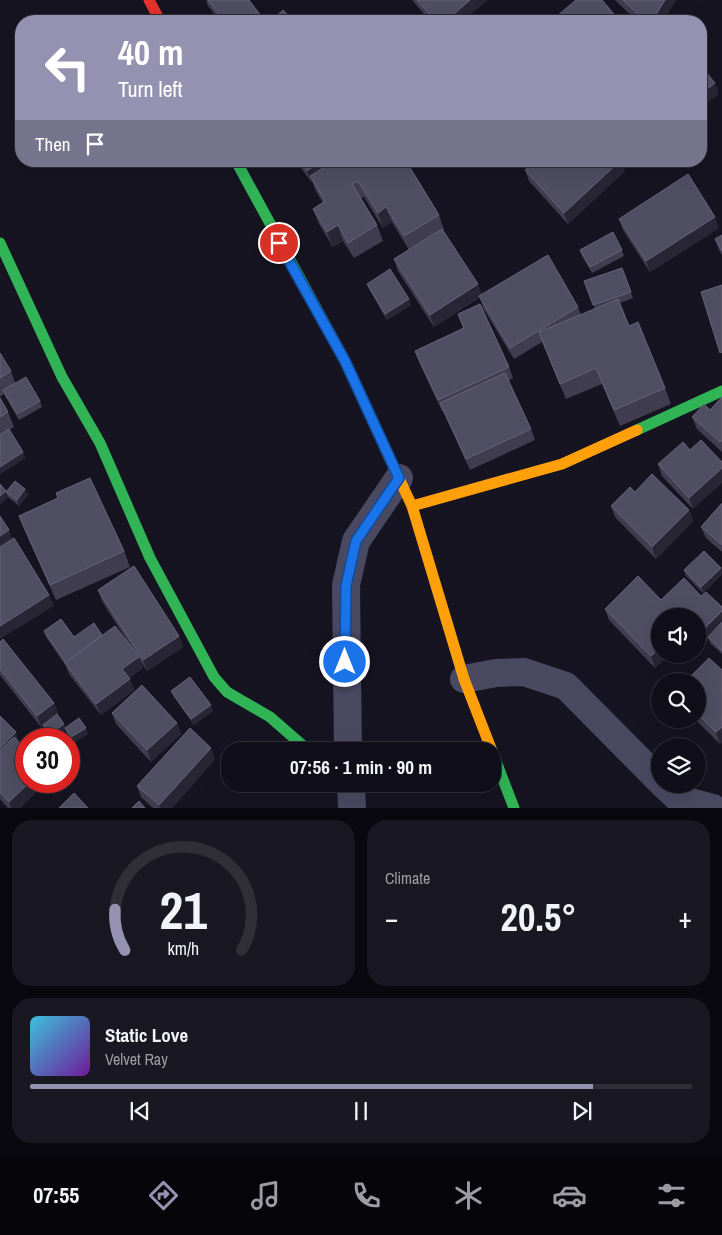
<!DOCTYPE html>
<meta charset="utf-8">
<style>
body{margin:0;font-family:"Archivo Narrow",sans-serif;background:#191822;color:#f1f3f6;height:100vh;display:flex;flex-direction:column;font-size:19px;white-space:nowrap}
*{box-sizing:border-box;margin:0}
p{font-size:16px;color:#9c9ca2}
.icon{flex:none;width:28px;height:28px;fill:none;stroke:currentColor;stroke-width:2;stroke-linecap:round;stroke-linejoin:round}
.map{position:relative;height:808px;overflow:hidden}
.sheet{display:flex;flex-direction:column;gap:12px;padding:12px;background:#09080e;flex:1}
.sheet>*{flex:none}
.banner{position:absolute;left:15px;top:15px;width:692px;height:152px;border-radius:20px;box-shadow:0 5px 20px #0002,0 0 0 1px #302f38;background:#9591b1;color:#fff;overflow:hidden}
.fabs{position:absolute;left:651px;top:608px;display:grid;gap:10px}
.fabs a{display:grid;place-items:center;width:55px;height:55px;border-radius:50%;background:#100f19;box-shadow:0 5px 20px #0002,0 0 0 1px #302f38;font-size:25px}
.speed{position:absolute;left:15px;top:728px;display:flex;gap:10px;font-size:25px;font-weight:700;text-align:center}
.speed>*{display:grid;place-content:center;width:65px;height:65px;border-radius:50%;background:#100f19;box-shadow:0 5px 20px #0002,0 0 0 1px #302f38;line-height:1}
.speed .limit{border:8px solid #d22;background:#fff;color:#111}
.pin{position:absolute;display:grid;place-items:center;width:42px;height:42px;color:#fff;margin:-21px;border:2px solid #fff;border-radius:50%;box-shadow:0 1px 5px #0007}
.me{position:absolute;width:55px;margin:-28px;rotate:0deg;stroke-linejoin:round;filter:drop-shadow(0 0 4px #0008)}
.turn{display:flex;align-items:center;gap:18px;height:105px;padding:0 20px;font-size:22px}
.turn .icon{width:65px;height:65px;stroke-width:2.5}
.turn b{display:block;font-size:35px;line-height:42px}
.then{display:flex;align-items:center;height:48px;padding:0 20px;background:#0003;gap:10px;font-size:19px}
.big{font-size:38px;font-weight:700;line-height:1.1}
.sheet .tile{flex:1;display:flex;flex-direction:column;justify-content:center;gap:8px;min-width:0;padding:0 18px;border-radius:20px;background:#191822}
.sheet .dial{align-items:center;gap:0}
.dial svg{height:130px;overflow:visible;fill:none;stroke:#302f38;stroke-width:7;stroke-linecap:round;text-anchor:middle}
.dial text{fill:#f1f3f6;stroke:none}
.song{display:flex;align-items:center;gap:15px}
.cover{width:60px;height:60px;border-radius:8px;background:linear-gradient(135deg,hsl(190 70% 55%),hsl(280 70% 35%))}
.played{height:5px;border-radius:2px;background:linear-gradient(90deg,#9591b1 85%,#302f38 85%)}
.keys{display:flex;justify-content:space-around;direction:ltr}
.heat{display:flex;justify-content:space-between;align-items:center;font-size:28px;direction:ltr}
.sheet .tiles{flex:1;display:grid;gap:12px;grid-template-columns:1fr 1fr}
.tile:last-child{grid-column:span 2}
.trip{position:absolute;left:221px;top:742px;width:280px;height:50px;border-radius:20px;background:#100f19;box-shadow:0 5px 20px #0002,0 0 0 1px #302f38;font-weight:700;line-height:50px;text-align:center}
.menu{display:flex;height:80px;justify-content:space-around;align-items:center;background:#06060a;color:#9c9ca2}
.menu .icon{width:35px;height:35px}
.menu .selected{color:#9591b1}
.menu b{font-size:22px;color:#f1f3f6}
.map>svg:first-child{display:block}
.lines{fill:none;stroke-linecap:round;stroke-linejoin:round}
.street{stroke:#4a4962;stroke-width:28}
.fast{stroke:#30b455;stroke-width:11}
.slow{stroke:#ff9f0a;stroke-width:11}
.jam{stroke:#e5322d;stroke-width:11}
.wall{fill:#403d50}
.shaded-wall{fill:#282635}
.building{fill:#504e63;stroke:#66637b}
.route-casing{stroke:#114b97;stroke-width:12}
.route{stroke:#1a73e8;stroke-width:9}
</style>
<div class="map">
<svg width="722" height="808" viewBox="0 0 722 808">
<rect width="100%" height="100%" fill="#161421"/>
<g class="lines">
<g class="street">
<polyline points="464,679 496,673 524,672 566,686 660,781"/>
<polyline points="348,751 346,585 356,541 399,478"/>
<polyline points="351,784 352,808"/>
<polyline points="663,784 679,799 713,808"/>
</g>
<g class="fast">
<polyline points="236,161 345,361 397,474"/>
<polyline points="0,243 62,377 100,443 150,558 214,677 227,692 270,717 309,751"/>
<polyline points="637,430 722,391"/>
<polyline points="492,751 514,808"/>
</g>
<g class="slow">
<polyline points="397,474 412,506 464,679 492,751"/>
<polyline points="412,506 562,464 637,430"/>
</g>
<polyline class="jam" points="149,0 160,21"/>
</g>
<g class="wall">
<polygon points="206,0 249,0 265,21 220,21 208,6"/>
<polygon points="412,0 487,0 463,21 430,21"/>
<polygon points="615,0 676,0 663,21 637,21"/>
<polygon points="296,161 406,161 439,215 444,230 443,231 482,295 578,307 581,315 595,309 584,281 622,268 633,298 620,303 629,326 665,388 671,404 620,426 602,384 566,399 542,342 514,359 483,308 480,297 434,327 398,271 394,259 409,250 392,222 383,228 364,197 361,198 377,225 383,241 354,258 343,241 333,247 319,224 313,209 323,203 316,191 312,181 311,182"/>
<polygon points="429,161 442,161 434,167"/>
<polygon points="525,170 625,171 568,224 529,181"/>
<polygon points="619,219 719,228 650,272 623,230"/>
<polygon points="722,235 722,255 719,250 715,239"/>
<polygon points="580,250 622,250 624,256 592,273 582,256"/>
<polygon points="367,284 411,305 387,320 369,289"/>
<polygon points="458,314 509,367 513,378 508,381 531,429 535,440 470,470 443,411 442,411 419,362 415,351 463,328"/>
<polygon points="0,353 11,371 15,383 40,401 42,407 19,420 4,394 0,397"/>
<polygon points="722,397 722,452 697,429 692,417 710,410"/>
<polygon points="0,398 8,412 14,427 9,430 23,452 25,458 0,474"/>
<polygon points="690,450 693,509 662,476 658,464"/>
<polygon points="0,484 6,492 25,489 28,495 19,506 8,497 0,504"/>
<polygon points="635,492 689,510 693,521 656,559 615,517 611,506"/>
<polygon points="56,493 124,551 130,567 56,600 25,531 19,516 58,498"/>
<polygon points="722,503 722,552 706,538 701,527"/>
<polygon points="721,568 722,574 703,593 686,576 684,570"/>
<polygon points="98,590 179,636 183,647 147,671 140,660 143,668 129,678 134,690 101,715 69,674 66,666 46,637 44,631 74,637 102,635 131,647 102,601"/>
<polygon points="701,596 722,607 722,654 710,643 709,639 698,650 698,616 660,616 660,654 669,654 655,668 609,620 605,609 661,600"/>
<polygon points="0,642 54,703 58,714 57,714 66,728 88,734 73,743 67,734 66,730 54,739 52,739 45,731 43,725 41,727 0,675"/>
<polygon points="722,670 722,742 720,744 695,719 698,719 698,681"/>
<polygon points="171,691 213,711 194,725 174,697"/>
<polygon points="112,713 177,723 181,734 151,762 116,724"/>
<polygon points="0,716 26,781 47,781 20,808 8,808 0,799"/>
<polygon points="215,759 172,808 153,808 141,797 137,786"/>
</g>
<g class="shaded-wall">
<polygon points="470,0 487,0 463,21 446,21"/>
<polygon points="665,0 676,0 663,21 652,21"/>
<polygon points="715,83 719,94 701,108 701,94"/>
<polygon points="321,161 340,161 310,176 312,181 311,182 307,171"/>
<polygon points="432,161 442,161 434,167"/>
<polygon points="620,161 622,161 625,171 568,224 564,213"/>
<polygon points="386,207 392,222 383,228 378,213"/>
<polygon points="715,217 719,228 650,272 646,261"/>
<polygon points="338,225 343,241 333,247 327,232"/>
<polygon points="478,284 482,295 434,327 430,315"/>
<polygon points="409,299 411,305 387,320 385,314"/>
<polygon points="23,452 25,458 0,474 0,467"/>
<polygon points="722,468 722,483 693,509 689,498"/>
<polygon points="25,489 28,495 19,506 17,500"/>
<polygon points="6,491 8,497 0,504 0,496"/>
<polygon points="689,510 693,521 656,559 652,547"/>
<polygon points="9,530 13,541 0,551 0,536"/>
<polygon points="721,568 722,574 703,593 701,587"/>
<polygon points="49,595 54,606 0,639 0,626"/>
<polygon points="722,611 722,626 708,637 709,639 698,650 698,635"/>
<polygon points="179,636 183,647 147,671 143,660"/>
<polygon points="660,648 660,654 669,654 655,668 651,656"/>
<polygon points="139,657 143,668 126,681 122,669"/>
<polygon points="130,679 134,690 101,715 96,704"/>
<polygon points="54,703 58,714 41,727 37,716"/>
<polygon points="211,705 213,711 194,725 191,719"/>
<polygon points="177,723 181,734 151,762 147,750"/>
<polygon points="64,724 66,730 65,728 66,730 54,739 52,739 50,734"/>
<polygon points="722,727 722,742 720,744 716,732"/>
<polygon points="86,728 88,734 73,743 71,737"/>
<polygon points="16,732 20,743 0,763 0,748"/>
<polygon points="211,748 215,759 172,808 160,808 159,805"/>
<polygon points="31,781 47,781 20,808 11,808 9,802"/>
</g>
<g class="building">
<polygon points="208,0 249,0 265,21 224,21"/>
<polygon points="417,0 470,0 446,21 436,21"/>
<polygon points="576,0 602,0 620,21 551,21"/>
<polygon points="623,0 665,0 652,21 645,21"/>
<polygon points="283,10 293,20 291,21 277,21 274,18"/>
<polygon points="387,16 392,21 381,21"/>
<polygon points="701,66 715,83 701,94"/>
<polygon points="300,161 321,161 307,171"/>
<polygon points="334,161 406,161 439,215 404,236 386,207 378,213 358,181 352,184 377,225 348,243 338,225 327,232 313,209 325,201 310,176"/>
<polygon points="534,161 620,161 564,213 525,170"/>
<polygon points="688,174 715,217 646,261 619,219"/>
<polygon points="442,229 478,284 430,315 394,259"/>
<polygon points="613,232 622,250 590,267 580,250"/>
<polygon points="722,235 722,251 715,239"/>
<polygon points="548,255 578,307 510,348 479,296"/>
<polygon points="622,268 631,292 593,305 584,281"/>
<polygon points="390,269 409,299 385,314 367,284"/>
<polygon points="722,285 722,352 720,353 701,292"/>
<polygon points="618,299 629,326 638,322 665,388 614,410 596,368 560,384 539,332"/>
<polygon points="480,304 509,367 438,400 415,351 464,328 458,314"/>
<polygon points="0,353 11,371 0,378"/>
<polygon points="505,373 531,429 466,459 440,403"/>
<polygon points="26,377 40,401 17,414 3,390"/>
<polygon points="722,397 722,440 720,442 692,417 704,404 710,410"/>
<polygon points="0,398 8,412 0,417"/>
<polygon points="9,429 23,452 0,467 0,435"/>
<polygon points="701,440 722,462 722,468 689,498 658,464 683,442 690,450"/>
<polygon points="652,474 689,510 652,547 611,506 630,487 635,492"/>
<polygon points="90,478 124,551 50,585 19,516 58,498 56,493"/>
<polygon points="15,481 25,489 17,500 6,492"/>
<polygon points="0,484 6,491 0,496"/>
<polygon points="722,503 722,545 701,527"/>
<polygon points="0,516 9,530 0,536"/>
<polygon points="14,538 49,595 0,626 0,547"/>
<polygon points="704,551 721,568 701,587 684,570"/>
<polygon points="134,566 179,636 143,660 98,590"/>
<polygon points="638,576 661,600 684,578 701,596 706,592 722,607 722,611 698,635 698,616 660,616 660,648 651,656 605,609"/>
<polygon points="61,619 74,637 94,623 102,635 66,663 44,631"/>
<polygon points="722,622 722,651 708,637"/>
<polygon points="115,626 139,657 122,669 130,679 96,704 65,663"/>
<polygon points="3,639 54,703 37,716 0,669 0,642"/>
<polygon points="709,658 722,670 722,727 716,732 698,714 698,681 686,681"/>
<polygon points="190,677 211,705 191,719 171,691"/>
<polygon points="142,685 177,723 147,750 112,713"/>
<polygon points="57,714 64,724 50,734 43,725"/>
<polygon points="0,716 16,732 0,748"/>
<polygon points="79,718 86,728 71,737 65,728"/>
<polygon points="190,728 211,748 159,805 137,786"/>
<polygon points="14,737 26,750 26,781 31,781 9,802 0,792 0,750"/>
<polygon points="74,793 88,808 59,808"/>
<polygon points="139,801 145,808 132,808"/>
</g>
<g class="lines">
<defs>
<polyline id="route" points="279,243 345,361 399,478 356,541 346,586 345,662"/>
</defs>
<use href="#route" class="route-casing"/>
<use href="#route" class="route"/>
</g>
</svg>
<div class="fabs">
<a><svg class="icon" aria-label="sound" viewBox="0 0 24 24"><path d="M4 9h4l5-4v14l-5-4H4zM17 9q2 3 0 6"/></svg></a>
<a><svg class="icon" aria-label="search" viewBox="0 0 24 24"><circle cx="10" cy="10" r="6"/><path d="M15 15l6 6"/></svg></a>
<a><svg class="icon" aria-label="layers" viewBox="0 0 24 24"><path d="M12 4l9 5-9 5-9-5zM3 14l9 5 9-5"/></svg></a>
</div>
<div class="speed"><div class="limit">30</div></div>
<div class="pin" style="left:279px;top:243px;background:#d93025"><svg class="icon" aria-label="arrive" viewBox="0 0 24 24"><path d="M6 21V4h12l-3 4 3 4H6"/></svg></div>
<svg class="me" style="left:345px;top:662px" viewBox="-20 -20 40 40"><circle r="17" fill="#1a73e8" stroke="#fff" stroke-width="3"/><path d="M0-11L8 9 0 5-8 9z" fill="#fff"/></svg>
<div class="trip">07:56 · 1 min · 90 m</div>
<div class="banner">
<div class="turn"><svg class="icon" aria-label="left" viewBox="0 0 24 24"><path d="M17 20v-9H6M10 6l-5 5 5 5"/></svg><div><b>40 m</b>Turn left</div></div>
<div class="then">Then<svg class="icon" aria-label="arrive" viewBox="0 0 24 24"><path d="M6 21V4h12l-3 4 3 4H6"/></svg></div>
</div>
</div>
<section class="sheet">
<div class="tiles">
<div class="tile dial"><svg viewBox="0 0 100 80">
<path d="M14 69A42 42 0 1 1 86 69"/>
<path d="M14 69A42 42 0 0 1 8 44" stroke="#9591b1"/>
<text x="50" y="56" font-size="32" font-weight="700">21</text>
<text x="50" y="72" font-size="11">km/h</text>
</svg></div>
<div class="tile"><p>Climate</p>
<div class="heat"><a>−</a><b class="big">20.5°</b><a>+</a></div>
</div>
<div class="tile">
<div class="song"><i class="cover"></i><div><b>Static Love</b><p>Velvet Ray</p></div></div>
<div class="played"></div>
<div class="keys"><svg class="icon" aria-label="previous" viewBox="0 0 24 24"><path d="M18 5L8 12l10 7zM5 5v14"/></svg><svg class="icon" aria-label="pause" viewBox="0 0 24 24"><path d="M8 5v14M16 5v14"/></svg><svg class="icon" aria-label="next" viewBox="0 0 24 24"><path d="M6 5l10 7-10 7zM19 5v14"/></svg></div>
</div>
</div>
</section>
<nav class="menu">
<b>07:55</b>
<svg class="icon selected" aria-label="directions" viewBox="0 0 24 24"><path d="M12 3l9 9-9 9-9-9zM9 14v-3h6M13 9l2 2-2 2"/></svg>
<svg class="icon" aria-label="music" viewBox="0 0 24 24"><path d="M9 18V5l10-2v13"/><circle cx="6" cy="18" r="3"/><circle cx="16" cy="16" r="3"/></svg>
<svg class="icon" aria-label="phone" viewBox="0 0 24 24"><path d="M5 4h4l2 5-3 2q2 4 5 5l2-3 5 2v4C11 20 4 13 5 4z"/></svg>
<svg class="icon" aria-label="climate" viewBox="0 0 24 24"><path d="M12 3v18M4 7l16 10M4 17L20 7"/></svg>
<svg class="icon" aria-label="car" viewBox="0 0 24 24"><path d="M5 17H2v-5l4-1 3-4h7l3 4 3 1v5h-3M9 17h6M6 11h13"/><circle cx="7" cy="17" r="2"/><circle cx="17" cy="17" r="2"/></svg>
<svg class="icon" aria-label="filters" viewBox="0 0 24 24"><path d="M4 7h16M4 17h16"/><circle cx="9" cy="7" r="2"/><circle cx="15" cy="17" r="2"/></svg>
</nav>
